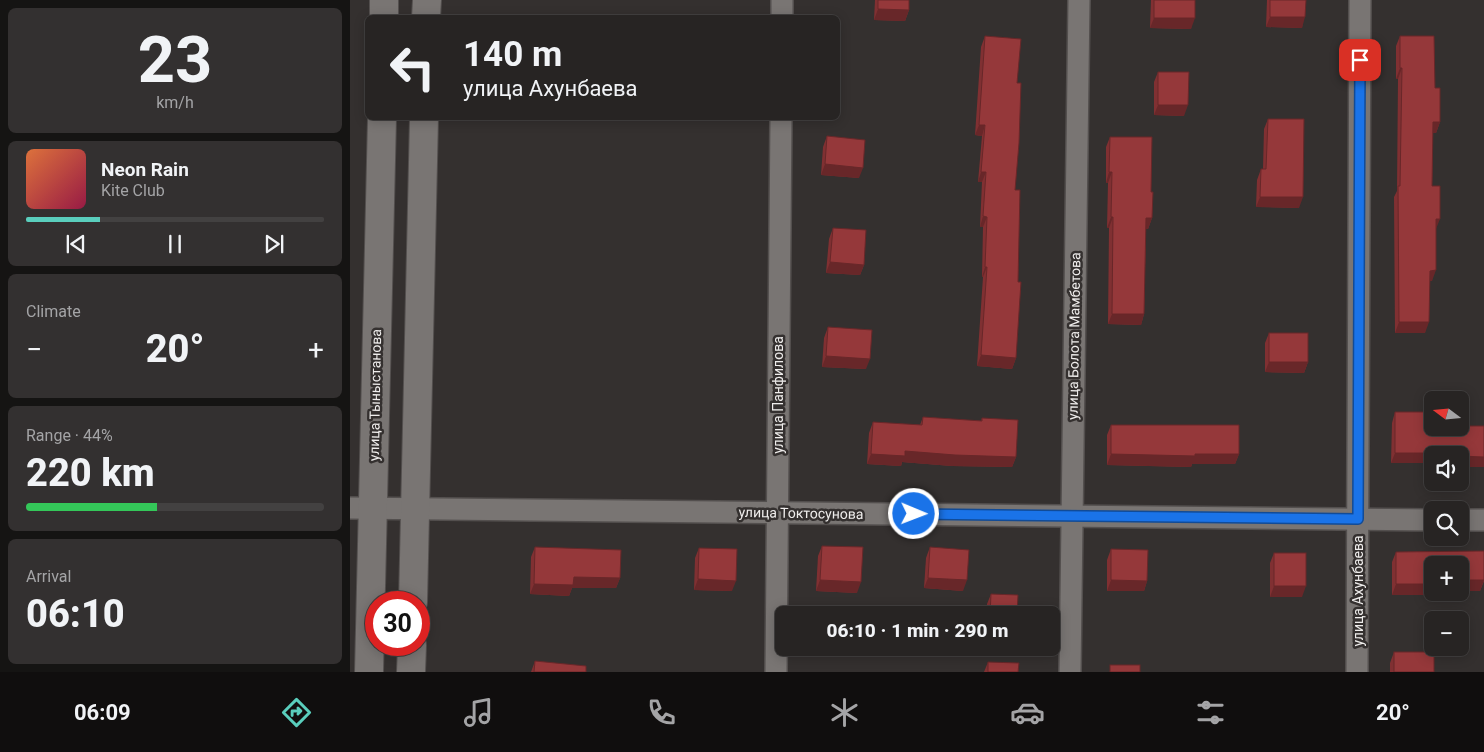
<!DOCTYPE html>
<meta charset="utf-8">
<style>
body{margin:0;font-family:Roboto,sans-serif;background:#333030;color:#f1f3f6;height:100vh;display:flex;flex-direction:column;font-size:19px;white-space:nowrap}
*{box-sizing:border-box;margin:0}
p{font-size:16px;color:#a4a4a6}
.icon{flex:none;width:28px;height:28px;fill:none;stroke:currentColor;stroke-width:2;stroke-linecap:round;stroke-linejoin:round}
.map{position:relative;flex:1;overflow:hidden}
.drawer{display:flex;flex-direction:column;gap:8px;padding:8px;background:#151413;width:350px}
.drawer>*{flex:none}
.guide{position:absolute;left:15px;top:15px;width:475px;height:105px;border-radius:8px;box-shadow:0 2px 12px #0003,0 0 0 1px #434141;background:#272423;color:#f1f3f6;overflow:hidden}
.needle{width:32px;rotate:286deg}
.tools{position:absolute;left:1074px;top:391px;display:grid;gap:10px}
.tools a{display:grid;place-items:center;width:45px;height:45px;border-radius:8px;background:#272423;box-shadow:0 2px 12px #0003,0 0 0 1px #434141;font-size:25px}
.speed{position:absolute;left:15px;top:591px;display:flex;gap:10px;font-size:25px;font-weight:700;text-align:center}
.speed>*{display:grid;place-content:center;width:65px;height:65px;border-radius:50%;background:#272423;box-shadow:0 2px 12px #0003,0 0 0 1px #434141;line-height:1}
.speed .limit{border:8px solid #d22;background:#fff;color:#111}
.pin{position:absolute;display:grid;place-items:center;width:42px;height:42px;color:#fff;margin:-21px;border-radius:10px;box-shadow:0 2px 8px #0006}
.me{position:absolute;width:55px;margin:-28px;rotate:91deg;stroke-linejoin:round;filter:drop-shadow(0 0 4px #0008)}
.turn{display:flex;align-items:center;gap:18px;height:105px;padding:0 15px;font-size:22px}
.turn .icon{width:65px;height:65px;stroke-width:2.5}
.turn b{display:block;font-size:35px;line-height:42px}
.big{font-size:38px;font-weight:800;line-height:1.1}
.drawer .card{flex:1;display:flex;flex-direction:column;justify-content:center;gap:8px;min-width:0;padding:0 18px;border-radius:8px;background:#333030}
.drawer .dial{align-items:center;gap:0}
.dial b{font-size:65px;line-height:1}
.song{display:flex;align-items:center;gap:15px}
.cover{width:60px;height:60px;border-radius:8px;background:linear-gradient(135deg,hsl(20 70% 55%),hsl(340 70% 35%))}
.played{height:5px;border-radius:2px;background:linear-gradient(90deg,#5acebd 25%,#434141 25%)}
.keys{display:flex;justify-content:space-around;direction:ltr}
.heat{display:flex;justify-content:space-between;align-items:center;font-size:28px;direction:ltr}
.charge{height:8px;border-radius:4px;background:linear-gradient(90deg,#34c759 44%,#434141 0)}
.trip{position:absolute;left:425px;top:606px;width:285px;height:50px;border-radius:8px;background:#272423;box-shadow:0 2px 12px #0003,0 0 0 1px #434141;font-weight:800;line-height:50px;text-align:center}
.tab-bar{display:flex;height:80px;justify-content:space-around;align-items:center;background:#100e0e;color:#a4a4a6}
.tab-bar .icon{width:35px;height:35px}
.tab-bar .selected{color:#5acebd}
.tab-bar b{font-size:22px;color:#f1f3f6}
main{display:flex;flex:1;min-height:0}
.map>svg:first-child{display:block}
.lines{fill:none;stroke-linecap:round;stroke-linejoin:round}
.street-casing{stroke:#534f4e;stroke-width:24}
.secondary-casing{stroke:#534f4e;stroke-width:30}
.street{stroke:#797573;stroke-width:21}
.secondary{stroke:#797573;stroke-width:28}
.wall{fill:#803032}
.shaded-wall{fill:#682729}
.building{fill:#95383a;stroke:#682729}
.route-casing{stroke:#114b97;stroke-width:12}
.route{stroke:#1a73e8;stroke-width:9}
.labels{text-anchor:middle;stroke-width:5;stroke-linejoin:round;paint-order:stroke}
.street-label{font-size:14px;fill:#efedec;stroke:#34302f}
</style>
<main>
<section class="drawer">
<div class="card dial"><b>23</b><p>km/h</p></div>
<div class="card">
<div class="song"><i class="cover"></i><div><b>Neon Rain</b><p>Kite Club</p></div></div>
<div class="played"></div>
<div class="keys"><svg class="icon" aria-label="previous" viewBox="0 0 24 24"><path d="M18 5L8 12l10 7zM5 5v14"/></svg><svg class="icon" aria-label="pause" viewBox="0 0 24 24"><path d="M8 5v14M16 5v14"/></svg><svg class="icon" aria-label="next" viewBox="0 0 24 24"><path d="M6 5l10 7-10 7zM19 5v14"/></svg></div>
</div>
<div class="card"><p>Climate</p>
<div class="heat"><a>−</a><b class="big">20°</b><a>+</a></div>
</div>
<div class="card"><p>Range · 44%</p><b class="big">220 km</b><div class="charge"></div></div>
<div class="card"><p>Arrival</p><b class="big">06:10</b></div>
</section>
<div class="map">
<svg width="1134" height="672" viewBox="0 0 1134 672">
<rect width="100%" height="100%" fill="#34302f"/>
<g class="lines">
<defs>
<g id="street">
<polyline points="432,18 432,0"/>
<polyline points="0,508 1082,520"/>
<polyline points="1110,520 1134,520"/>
<polyline points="426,672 431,118"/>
<polyline points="720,672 729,0"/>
<polyline points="1007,672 1010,0"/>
</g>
<g id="secondary">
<polyline points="34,18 34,0"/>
<polyline points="76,18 77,0"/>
<polyline points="63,602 74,118"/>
<polyline points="19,672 32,118"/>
<polyline points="61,672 62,645"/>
</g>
</defs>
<use href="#street" class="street-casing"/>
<use href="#secondary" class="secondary-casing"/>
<use href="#street" class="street"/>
<use href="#secondary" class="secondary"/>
</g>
<g class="wall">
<polygon points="525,0 559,0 559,10 555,21 524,20"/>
<polygon points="801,0 845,0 841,29 800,28"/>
<polygon points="917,0 956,0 952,28 916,27"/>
<polygon points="635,36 667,83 665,190 666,358 662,369 627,366 633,277 632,277 633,227 630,227 632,182 628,182 632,136 625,135 631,47"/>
<polygon points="1050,36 1085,88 1090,122 1086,133 1083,133 1082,186 1086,229 1082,281 1080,281 1075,333 1045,333 1044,197 1047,191 1048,79 1046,79 1046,46"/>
<polygon points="808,72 834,116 804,115 804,82"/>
<polygon points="918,119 949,208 906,207 907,180 911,169 913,169 914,129"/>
<polygon points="477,136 509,178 471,175 473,147"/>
<polygon points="760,137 801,192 802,218 798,229 796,229 794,314 791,325 758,324 759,228 757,228 758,183 756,183 756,147"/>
<polygon points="483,228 514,265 510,275 476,273 479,239"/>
<polygon points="478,327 516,369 472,367 474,338"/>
<polygon points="919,333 958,362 954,373 915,372 915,343"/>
<polygon points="1045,412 1078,426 1134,426 1134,467 1110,467 1110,455 1082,455 1041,463 1042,423"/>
<polygon points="573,417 631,421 632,418 666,457 662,467 602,466 552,462 551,466 517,464 519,433 523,422 570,425"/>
<polygon points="761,425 889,454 885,464 842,464 841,467 757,465 757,435"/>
<polygon points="472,546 507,593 466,591 468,556"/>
<polygon points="185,547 270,578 266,588 222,588 219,596 180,594 181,557"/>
<polygon points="580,547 613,591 574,588 576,558"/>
<polygon points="349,548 382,591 344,590 345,558"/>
<polygon points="761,549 797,581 794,591 757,591 757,560"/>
<polygon points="1134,551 1134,581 1130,591 1110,591 1110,565 1082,565 1082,591 1076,591 1075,595 1042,595 1042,562 1046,552"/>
<polygon points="924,553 952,597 920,597 920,563"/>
<polygon points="641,594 667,615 637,615 637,604"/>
<polygon points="1044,652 1084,672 1040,672 1040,663"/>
<polygon points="185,661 236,672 181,672"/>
<polygon points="638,662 668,672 634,672"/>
</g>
<g class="shaded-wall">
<polygon points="528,9 559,10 555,21 524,20"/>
<polygon points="920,17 955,17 952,28 916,27"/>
<polygon points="804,18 845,18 841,29 800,28"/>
<polygon points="1050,68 1052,68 1048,79 1046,79"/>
<polygon points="808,105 838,105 834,116 804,115"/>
<polygon points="1083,122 1090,122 1086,133 1079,133"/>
<polygon points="629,125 635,125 632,136 625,135"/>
<polygon points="475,164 513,168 509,178 471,175"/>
<polygon points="631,172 636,172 632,182 628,182"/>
<polygon points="759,172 762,172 758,183 756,183"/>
<polygon points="910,197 953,197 949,208 906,207"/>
<polygon points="633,216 637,217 633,227 630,227"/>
<polygon points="761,217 763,217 759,228 757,228"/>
<polygon points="796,218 802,218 798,229 792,229"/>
<polygon points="1086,219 1090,219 1086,229"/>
<polygon points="480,262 514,265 510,275 476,273"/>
<polygon points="635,267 637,267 633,277 632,277"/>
<polygon points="1086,270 1082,281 1076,281 1080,271"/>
<polygon points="762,314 794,314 791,325 758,324"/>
<polygon points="1049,322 1079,322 1075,333 1045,333"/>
<polygon points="631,355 666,358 662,369 627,366"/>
<polygon points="476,356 520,359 516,369 472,367"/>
<polygon points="919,362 958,362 954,373 915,372"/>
<polygon points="555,451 666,457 662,467 602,466 552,462 551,466 517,464 521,454"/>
<polygon points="1045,453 1101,453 1100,455 1082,455 1082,463 1041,463"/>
<polygon points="761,454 889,454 885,464 842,464 841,467 757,465"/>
<polygon points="1110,456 1134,457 1134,467 1110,467"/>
<polygon points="224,577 270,578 266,588 222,588 219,596 180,594 184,584"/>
<polygon points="578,578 617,580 613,591 574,588"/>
<polygon points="348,579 386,581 382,591 344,590"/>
<polygon points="470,580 511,582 507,593 466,591"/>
<polygon points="761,580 797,581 794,591 757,591"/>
<polygon points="1079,580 1082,580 1082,591 1076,591 1075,595 1042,595 1046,584"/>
<polygon points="1110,580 1134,580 1130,591 1110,591"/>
<polygon points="924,586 956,586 952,597 920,597"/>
</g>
<g class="building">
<polygon points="528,0 559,0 559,10 528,9"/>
<rect x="804" y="0" width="41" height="18"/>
<polygon points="920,0 956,0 955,17 920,17"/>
<polygon points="635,36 671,39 667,83 671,83 669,143 665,190 670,190 668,282 671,282 666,358 631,355 637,267 635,267 637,217 633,216 636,172 631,172 635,125 629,125"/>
<polygon points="1050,36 1084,36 1085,88 1090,88 1090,122 1083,122 1082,186 1090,186 1090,219 1086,219 1086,270 1080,271 1079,322 1049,322 1048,186 1050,186 1052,68 1050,68"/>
<polygon points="808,72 839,72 838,105 808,105"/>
<polygon points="918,119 954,119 953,197 910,197 911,169 916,169"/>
<polygon points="477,136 515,140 513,168 475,164"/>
<polygon points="760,137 802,137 801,192 803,192 802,218 796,218 794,314 762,314 763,217 761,217 762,172 759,172"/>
<polygon points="483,228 516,230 514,265 480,262"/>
<polygon points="478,327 522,330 520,359 476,356"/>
<rect x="919" y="333" width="39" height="29"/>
<polygon points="1045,412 1078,412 1078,426 1082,426 1082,428 1110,428 1110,426 1134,426 1134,457 1110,456 1110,455 1101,455 1101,453 1045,453"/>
<polygon points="573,417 632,421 632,418 668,420 666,457 605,455 555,451 555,456 521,454 523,422 572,425"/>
<polygon points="761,425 889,425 889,454 845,454 845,456 761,454"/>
<polygon points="472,546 513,547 511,582 470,580"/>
<polygon points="185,547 271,550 270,578 224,577 223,585 184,584"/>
<polygon points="580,547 619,550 617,580 578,578"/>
<polygon points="349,548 387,549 386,581 348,579"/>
<polygon points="761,549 798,550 797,581 761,580"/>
<polygon points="1134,551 1134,580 1110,580 1110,565 1082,565 1082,580 1079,580 1079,584 1046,584 1046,552"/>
<rect x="924" y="553" width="32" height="33"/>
<polygon points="641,594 668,595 667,615 640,615"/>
<rect x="1044" y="652" width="40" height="20"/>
<polygon points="185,661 236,666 236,672 184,672"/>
<polygon points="638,662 669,663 668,672 638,672"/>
<rect x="760" y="665" width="30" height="7"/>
</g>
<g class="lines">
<defs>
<polyline id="route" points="564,514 1008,519 1010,60"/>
</defs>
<use href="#route" class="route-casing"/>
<use href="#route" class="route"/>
</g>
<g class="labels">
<g class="street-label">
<text transform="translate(724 336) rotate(-89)" y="5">улица Болота Мамбетова</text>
<text transform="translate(25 395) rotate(-89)" y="5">улица Тыныстанова</text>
<text transform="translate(428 395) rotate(-90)" y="5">улица Панфилова</text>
<text transform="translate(451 513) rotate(1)" y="5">улица Токтосунова</text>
<text transform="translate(1008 591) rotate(-90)" y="5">улица Ахунбаева</text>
</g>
</g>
</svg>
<div class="tools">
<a><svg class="needle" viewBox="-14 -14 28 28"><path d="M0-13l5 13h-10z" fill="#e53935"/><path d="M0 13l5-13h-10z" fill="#a4a4a6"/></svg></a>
<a><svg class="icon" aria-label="sound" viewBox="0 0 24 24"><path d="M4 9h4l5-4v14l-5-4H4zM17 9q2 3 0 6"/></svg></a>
<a><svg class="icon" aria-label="search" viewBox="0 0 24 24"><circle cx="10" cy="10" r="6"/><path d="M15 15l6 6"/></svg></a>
<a>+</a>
<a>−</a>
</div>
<div class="speed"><div class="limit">30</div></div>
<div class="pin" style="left:1010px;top:60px;background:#d93025"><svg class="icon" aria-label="arrive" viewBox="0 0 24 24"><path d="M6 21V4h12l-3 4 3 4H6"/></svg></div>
<svg class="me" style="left:564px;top:514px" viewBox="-20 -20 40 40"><circle r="17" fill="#1a73e8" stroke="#fff" stroke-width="3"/><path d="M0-11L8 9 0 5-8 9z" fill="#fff"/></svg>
<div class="trip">06:10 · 1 min · 290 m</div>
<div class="guide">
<div class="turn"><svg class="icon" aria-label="left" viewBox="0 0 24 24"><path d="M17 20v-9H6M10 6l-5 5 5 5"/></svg><div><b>140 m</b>улица Ахунбаева</div></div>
</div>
</div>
</main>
<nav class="tab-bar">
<b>06:09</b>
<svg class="icon selected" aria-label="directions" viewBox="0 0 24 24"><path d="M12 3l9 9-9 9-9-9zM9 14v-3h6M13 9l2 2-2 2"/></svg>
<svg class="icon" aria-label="music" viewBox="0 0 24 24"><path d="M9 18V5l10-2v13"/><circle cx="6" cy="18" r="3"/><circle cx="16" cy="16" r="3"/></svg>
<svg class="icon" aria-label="phone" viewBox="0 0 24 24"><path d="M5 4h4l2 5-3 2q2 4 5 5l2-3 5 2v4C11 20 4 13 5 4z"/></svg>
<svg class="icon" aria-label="climate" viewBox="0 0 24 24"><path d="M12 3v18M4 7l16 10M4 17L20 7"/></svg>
<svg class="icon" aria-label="car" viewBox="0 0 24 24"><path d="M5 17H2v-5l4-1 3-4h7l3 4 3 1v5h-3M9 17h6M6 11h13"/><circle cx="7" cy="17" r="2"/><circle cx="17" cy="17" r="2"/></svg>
<svg class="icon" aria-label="filters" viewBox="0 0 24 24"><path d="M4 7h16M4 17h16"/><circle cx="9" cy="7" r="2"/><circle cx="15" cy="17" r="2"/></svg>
<b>20°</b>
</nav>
